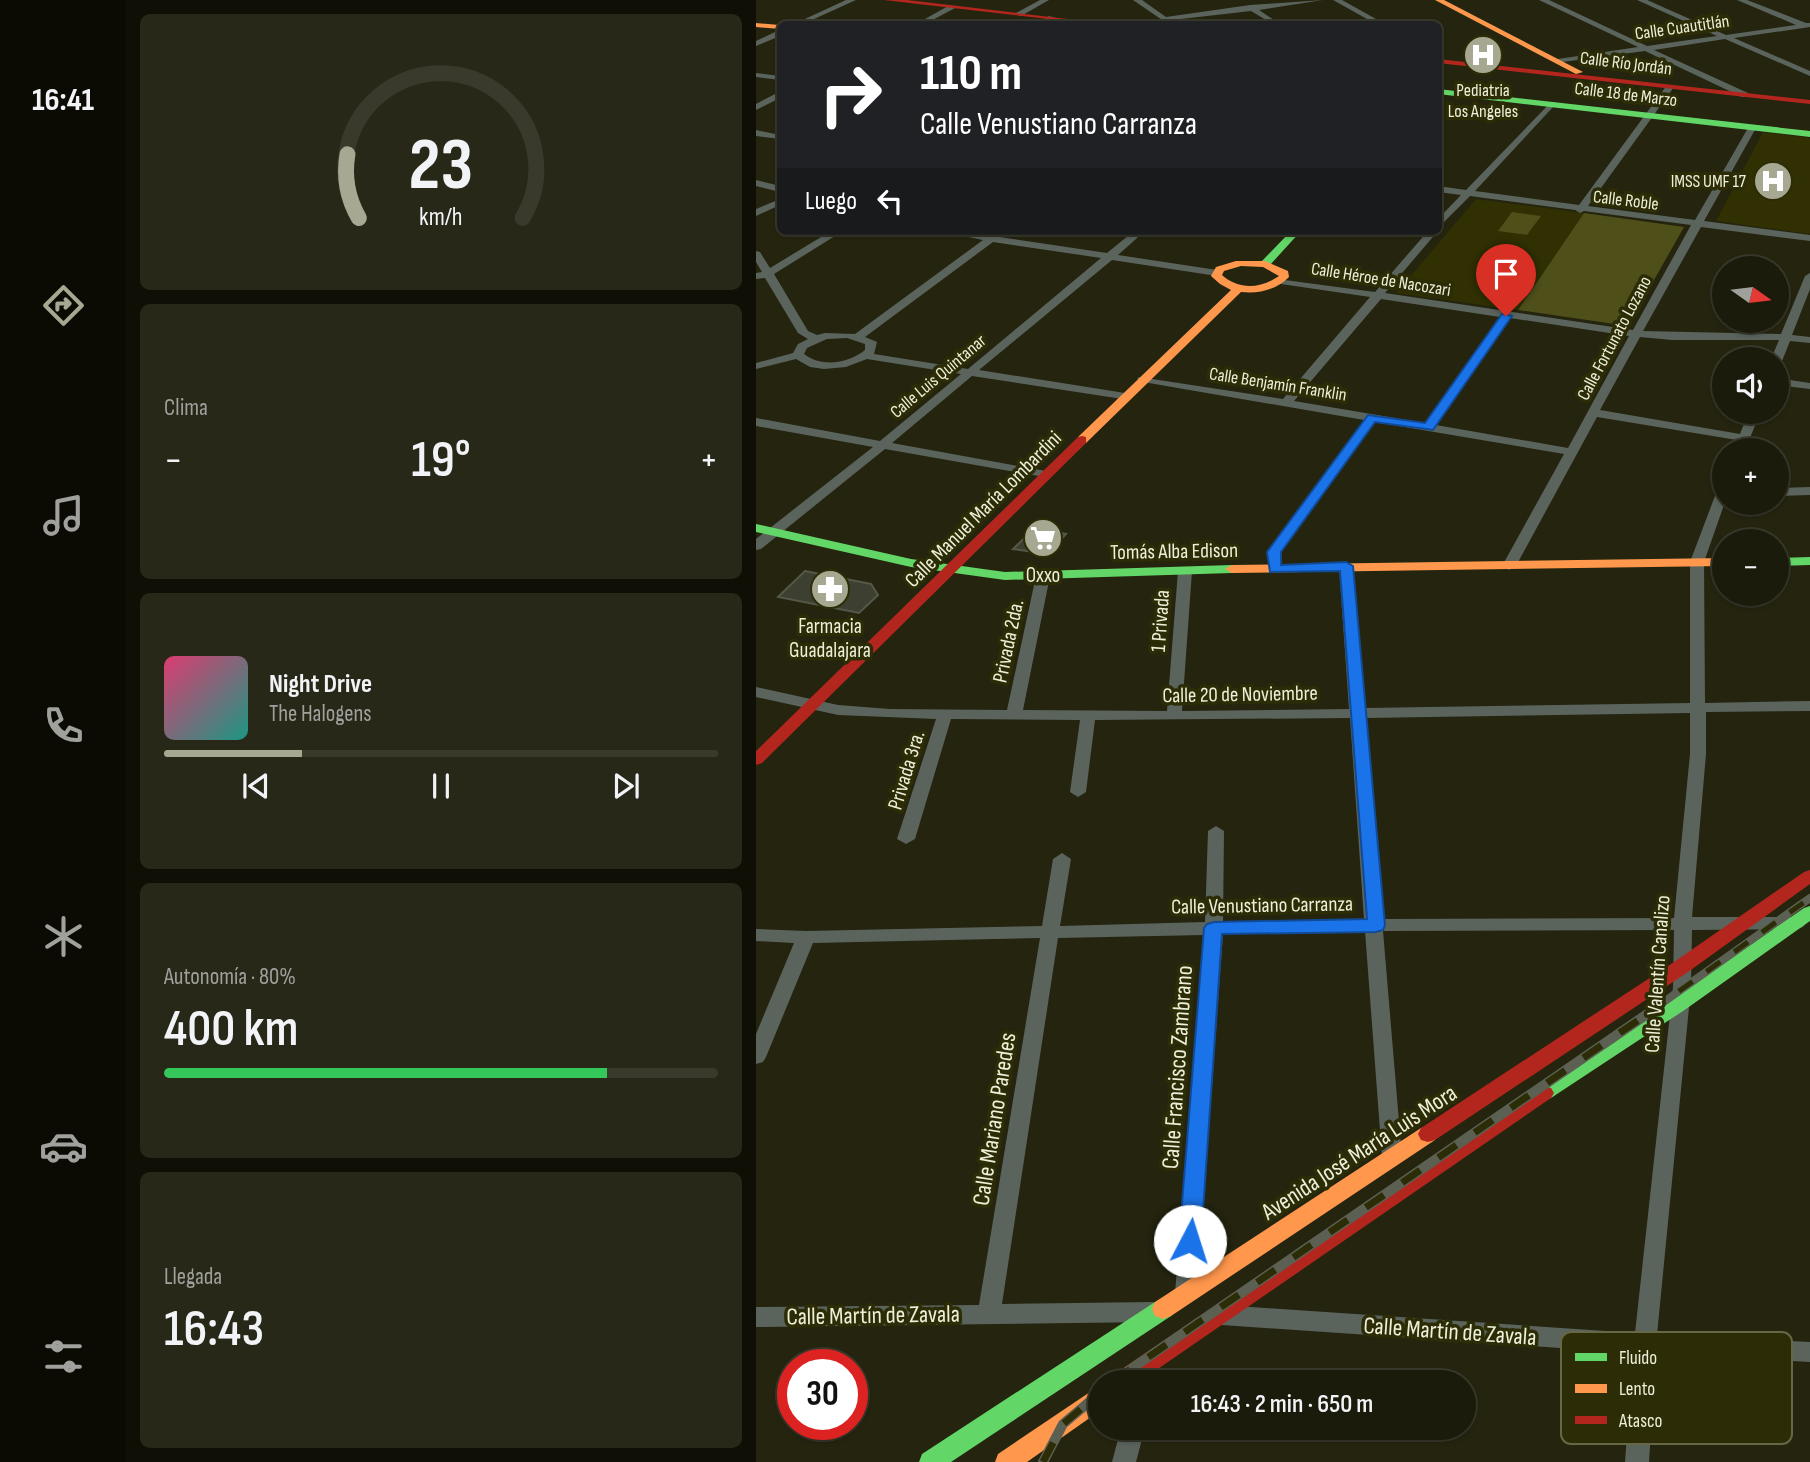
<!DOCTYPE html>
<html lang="es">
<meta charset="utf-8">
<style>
body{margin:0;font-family:"Sofia Sans Condensed",sans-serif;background:#282819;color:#f1f3f6;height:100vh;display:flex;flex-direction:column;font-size:26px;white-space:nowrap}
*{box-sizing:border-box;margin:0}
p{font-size:23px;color:#a0a19d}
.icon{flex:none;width:38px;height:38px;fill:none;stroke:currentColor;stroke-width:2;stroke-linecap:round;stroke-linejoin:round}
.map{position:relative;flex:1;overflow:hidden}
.side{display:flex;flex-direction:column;gap:14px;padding:14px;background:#0f0f06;width:630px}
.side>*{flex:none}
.guide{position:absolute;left:21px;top:21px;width:665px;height:214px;border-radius:10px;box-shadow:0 2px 5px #0004,0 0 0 2px #39392c;background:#202124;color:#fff;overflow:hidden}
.needle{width:46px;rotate:104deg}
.fabs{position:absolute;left:956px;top:256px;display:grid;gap:14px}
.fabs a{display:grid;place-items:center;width:77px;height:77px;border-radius:50%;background:#1b1b0b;box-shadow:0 2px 5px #0004,0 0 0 2px #39392c;font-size:35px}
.speed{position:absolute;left:21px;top:1349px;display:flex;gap:14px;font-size:35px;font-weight:700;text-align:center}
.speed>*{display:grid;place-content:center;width:91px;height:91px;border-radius:50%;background:#1b1b0b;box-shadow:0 2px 5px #0004,0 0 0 2px #39392c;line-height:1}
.speed .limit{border:10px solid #d22;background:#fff;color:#111}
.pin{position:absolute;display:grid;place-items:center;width:60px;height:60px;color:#fff;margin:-72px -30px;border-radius:50% 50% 50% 0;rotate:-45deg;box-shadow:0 0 7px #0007}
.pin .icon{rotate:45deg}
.me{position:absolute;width:77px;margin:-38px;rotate:5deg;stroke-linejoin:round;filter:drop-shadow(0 0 5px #0008)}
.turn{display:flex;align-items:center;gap:24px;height:147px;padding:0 28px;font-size:32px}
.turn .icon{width:91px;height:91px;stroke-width:2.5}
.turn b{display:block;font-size:49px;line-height:60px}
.then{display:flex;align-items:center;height:66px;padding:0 28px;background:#0003;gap:14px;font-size:26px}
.big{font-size:52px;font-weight:600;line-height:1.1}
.side .card{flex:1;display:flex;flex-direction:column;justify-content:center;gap:10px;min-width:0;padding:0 24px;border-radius:10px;background:#282819}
.side .dial{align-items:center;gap:0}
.dial svg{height:182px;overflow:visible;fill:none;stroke:#39392c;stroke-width:7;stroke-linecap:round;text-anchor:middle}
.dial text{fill:#f1f3f6;stroke:none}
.song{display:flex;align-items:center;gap:21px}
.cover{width:84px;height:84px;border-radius:10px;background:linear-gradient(135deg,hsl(340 70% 55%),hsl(170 70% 35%))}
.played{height:7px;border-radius:4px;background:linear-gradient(90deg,#a7a892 25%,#39392c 25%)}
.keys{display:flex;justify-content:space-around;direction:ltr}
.heat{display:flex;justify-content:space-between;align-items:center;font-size:38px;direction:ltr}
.charge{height:10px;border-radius:5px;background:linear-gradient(90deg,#34c759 80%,#39392c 0)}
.trip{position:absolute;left:332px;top:1370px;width:388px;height:70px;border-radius:35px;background:#1b1b0b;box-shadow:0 2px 5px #0004,0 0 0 2px #39392c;font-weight:600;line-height:70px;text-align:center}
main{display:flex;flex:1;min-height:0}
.menu{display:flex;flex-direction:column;width:126px;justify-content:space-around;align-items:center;background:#0b0b04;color:#a0a19d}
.menu .icon{width:49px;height:49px}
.menu .selected{color:#a7a892}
.menu b{font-size:32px;color:#f1f3f6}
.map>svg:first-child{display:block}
.built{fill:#303003}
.green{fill:#4e4f19}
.building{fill:#3d4030;stroke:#555848;stroke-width:2}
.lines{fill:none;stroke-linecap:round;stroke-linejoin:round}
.street{fill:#5a645d;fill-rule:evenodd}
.fast{fill:#63d668;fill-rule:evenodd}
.slow{fill:#ff974d;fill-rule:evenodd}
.jam{fill:#b3261e;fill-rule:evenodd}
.rail-far1-casing{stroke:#5b6053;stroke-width:8}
.rail-casing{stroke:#5b6053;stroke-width:10}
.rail-far1{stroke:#2c2d06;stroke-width:5;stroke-dasharray:17;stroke-linecap:butt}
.rail{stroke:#2c2d06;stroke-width:7;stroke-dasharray:22;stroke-linecap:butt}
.route{fill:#1a73e8;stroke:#114b97;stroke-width:2}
.labels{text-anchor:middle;stroke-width:7;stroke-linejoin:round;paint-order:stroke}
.far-street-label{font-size:18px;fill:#edefd9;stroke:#2c2d06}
.far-poi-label{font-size:18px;fill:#edefd9;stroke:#2c2d06}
.street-label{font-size:21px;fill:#edefd9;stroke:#2c2d06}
.poi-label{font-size:21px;fill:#edefd9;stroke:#2c2d06}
.near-street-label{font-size:24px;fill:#edefd9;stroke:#2c2d06}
.key{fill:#2c2d06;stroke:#666745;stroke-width:2}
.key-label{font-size:19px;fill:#edefd9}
</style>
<main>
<nav class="menu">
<b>16:41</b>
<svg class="icon selected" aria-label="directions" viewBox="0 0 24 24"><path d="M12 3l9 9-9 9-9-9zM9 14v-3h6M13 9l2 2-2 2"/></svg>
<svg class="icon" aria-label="music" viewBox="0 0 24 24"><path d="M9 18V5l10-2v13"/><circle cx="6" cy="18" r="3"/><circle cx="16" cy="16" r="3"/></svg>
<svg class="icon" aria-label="phone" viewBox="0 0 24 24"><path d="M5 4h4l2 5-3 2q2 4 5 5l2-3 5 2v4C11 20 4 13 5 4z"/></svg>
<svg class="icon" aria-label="climate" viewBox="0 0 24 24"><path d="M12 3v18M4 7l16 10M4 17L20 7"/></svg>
<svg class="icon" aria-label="car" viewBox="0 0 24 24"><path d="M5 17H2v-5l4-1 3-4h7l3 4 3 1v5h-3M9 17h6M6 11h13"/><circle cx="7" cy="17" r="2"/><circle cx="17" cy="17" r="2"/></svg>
<svg class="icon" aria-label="filters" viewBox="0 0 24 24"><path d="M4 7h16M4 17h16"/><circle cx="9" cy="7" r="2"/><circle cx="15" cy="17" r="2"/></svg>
</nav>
<section class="side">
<div class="card dial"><svg viewBox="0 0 100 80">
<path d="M14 69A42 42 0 1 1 86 69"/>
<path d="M14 69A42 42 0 0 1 9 41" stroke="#a7a892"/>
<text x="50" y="56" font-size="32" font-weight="700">23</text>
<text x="50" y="72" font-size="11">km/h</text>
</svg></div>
<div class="card"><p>Clima</p>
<div class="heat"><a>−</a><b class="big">19°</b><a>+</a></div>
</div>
<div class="card">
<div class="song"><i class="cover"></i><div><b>Night Drive</b><p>The Halogens</p></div></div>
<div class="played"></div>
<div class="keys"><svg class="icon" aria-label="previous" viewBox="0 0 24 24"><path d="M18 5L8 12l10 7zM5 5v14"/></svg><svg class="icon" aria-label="pause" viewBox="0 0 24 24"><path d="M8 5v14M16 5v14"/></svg><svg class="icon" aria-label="next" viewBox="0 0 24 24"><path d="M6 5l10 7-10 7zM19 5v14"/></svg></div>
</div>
<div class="card"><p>Autonomía · 80%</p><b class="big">400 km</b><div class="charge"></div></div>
<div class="card"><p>Llegada</p><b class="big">16:43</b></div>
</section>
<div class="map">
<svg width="1054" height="1462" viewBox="0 0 1054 1462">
<rect width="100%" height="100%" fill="#24240f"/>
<g class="built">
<polygon points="1007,132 1054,138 1054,234 960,221"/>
<polygon points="720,199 828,213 762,310 640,293"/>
</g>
<g class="green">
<polygon points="756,212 785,216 771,235 742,231"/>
<polygon points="828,213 928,227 872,326 762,310"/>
</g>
<g class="building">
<polygon points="279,528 310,534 292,554 257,549"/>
<polygon points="49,571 115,584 122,595 103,613 22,597"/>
</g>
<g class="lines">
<g class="street">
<polygon points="90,0 100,0 47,24 38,24"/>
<polygon points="284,0 293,0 265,16 258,14"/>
<polygon points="377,0 386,0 410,17 494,5 567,0 503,10 524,24 517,24 495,11 416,20 418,24 412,24"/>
<polygon points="577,0 586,0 629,24 620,24"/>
<polygon points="783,0 793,0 891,46 961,36 881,0 891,0 970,35 1040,25 981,0 991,0 1050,23 1054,23 1054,27 978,38 1054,71 1054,76 969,39 898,50 992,93 992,97 986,97 889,51 799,63 802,59 882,47"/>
<polygon points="194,5 201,7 169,24 160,24"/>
<polygon points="293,16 300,18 290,24 281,24"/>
<polygon points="21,31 24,31 24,36 0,46 0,41"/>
<polygon points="0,73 24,76 24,80 0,77"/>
<path d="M911,85L918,87L832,206L939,220L992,128L996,125L1000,128L948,221L1054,235V241L945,227L887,331L1025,334L1049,276L1054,273V289L1036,335L1054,337V343L1034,341L1026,361L1020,364V359H1015L1023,340H916L884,337L844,410L984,434L993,411H1005L989,450H977L981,440L841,417L760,566L753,570L746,566L808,454L619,422L525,552L524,573H514L511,552L608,420L387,382L381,379L383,377L527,399L614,297L525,284L521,283V279L619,292L672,231H682L629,293L877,330L935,225L828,211L824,213L819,210L714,196L682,228V219L705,195L682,192V186L710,190L795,102H798V106L719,191L823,205ZM625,299L744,317L669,423L538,401ZM754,318L873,336L812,448L680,425Z"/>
<polygon points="21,93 24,93 24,98 0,110 0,104"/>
<polygon points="0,130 24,135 24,139 0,136"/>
<polygon points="0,180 24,186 24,192 0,186"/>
<polygon points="24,199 24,205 0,216 0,209"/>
<path d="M75,231H87L18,274L52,331L61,335L69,333L99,334L227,240L183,231L234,235L243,233L244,237L351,253L378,231H389L362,255L461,270L466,273L461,276L356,260L223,370L369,393L373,394V400L216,376L136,443L290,471L296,475L294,478L129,449L5,549L0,550V539L117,447L0,426V418L124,441L205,374L111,359L90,367L68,369L54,367L40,359L0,369V363L37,353L42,344L52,339L42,333L9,278L0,279V273L6,272L0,262V251L4,252L14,268ZM237,242L345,258L212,369L118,354L121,342L109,337ZM91,338L109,344V350C93,363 66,368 48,354L51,348L71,339Z"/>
<polygon points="1020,378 1054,383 1054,389 1020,385"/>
<path d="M968,484L969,502L948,562L949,703L1054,701V711L950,712V754L936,917H1041L1047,919L1050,923L1047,927L1041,929L936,930L935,987L901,1335L1054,1342V1362L900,1354L893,1462H869L877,1353L466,1325L458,1322L455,1315L458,1308L466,1305L879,1333L917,987L918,930L627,931L646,1157L643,1163L636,1165L629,1163L626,1157L609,931L467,934L441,1293L438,1300L430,1302L422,1300L419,1293L448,935L302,938L246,1304L397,1302L405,1305L408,1312L405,1319L397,1322L0,1327V1307L223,1305L284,938L57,943L10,1057L7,1062L0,1064V1034L38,943L0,941V929L50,931L286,926L297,859L306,853L315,859L304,926L449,922L452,831L460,826L468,831L467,922L608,919L594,718L339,720L330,792L322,797L314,792L324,720L195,719L159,839L150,844L141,839L180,719L82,715L0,697V687L82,705L134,709L251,710L280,576L287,572L294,576L267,710L411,711L422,571L429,567L436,571L426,711L593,709L583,566L590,562L597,566L609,708L934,703V562L962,488ZM934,713V754L918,918L626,919L610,718Z"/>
<polygon points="1054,487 1054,495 1020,496 1020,488"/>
<polygon points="365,1428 389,1428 380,1462 356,1462"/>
</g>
<g class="fast">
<polygon points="682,89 1054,131 1054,137 682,94"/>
<polygon points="535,231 545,231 513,266 505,266 505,262"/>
<polygon points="0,524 155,559 249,572 476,565 483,569 476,573 249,580 155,567 0,532"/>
<polygon points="1054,557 1054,565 1020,566 1020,558"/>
<polygon points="1054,906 1054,921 930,1009 795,1098 788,1100 781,1098 778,1093 781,1088 916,999 1048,908"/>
<polygon points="407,1299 415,1302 418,1309 415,1316 195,1462 163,1462 166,1454 399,1302"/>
</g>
<g class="slow">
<polygon points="679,0 688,0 827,72 820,74"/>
<polygon points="0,23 24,25 24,29 0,27"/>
<path d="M480,261H509L532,271L533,277C520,290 503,294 485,292L330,443H322V437L475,290L464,284L455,276L460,267ZM485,266L507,267L523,276C504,289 483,290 466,275L468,271Z"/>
<polygon points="968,558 968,566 476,573 469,569 476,565"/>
<polygon points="672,1126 679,1128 682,1134 679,1140 415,1316 407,1319 399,1316 396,1309 399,1302 665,1128"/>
<polygon points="345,1387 345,1410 271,1462 239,1462 242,1454 337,1390"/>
</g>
<g class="jam">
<polygon points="128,0 151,0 354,24 335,24"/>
<polygon points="682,59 1054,100 1054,104 682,63"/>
<polygon points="326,436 330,437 330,443 6,763 0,765 0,751 322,437"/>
<polygon points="1054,870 1054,884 932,972 679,1140 672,1142 665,1140 662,1134 665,1128 918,962 1048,872"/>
<polygon points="788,1086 795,1088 798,1093 795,1098 383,1382 354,1382 357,1375 781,1088"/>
</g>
<defs>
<polyline id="rail-far1" points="895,1011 1054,898"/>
<g id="rail">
<polyline points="356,1382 897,1010"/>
<polyline points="287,1462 307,1424 345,1392"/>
</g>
</defs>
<use href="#rail-far1" class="rail-far1-casing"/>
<use href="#rail" class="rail-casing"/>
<use href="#rail-far1" class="rail-far1"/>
<use href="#rail" class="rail"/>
</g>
<polygon class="route" points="746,314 756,316 677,430 619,422 525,552 525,565 590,562 597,566 629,925 627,930 620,932 466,934 445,1241 442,1247 434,1250 426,1247 423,1241 448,928 451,924 458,922 611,919 584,571 514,572 511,552 612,415 669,423"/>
<defs>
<symbol id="hospital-disc" viewBox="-11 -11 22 22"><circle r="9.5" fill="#a7a892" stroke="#2c2d06"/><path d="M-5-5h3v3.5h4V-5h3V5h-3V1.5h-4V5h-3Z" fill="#fff"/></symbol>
<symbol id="supermarket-disc" viewBox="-11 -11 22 22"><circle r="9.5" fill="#a7a892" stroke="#2c2d06"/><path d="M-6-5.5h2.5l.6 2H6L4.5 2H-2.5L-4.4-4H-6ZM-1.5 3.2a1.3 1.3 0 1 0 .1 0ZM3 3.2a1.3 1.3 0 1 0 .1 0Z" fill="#fff"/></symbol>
<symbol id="pharmacy-disc" viewBox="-11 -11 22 22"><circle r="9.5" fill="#a7a892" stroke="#2c2d06"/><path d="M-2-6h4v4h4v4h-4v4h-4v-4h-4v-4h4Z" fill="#fff"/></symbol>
</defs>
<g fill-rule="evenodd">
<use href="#hospital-disc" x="705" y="33" width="44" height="44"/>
<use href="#hospital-disc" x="995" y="159" width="44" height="44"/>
<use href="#supermarket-disc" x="265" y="516" width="44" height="44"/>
<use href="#pharmacy-disc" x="52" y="567" width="44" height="44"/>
</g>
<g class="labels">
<g class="far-street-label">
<text transform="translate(926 27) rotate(-8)" y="6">Calle Cuautitlán</text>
<text transform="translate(870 63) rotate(7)" y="6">Calle Río Jordán</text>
<text transform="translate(870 94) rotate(7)" y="6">Calle 18 de Marzo</text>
<text transform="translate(870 200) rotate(7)" y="6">Calle Roble</text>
<text transform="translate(625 279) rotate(9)" y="6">Calle Héroe de Nacozari</text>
<text transform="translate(858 338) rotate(-62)" y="6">Calle Fortunato Lozano</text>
<text transform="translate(182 376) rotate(-40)" y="6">Calle Luis Quintanar</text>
<text transform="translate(522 384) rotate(9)" y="6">Calle Benjamín Franklin</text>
</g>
<g class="far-poi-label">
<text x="727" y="96">Pediatria<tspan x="727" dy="21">Los Angeles</tspan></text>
<text x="990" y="187" text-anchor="end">IMSS UMF 17</text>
</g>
<g class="street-label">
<text transform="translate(227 509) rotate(-45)" y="7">Calle Manuel María Lombardini</text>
<text transform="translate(418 551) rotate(-1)" y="7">Tomás Alba Edison</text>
<text transform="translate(404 621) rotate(-86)" y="7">1 Privada</text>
<text transform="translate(252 641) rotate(-78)" y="7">Privada 2da.</text>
<text transform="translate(484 694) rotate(-1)" y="7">Calle 20 de Noviembre</text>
<text transform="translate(150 770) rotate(-73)" y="7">Privada 3ra.</text>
<text transform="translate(506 905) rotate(-1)" y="7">Calle Venustiano Carranza</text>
<text transform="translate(901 974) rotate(-86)" y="7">Calle Valentín Canalizo</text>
</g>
<g class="poi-label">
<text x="287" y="582">Oxxo</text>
<text x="74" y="633">Farmacia<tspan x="74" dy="24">Guadalajara</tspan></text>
</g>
<g class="near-street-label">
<text transform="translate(421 1067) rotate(-86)" y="8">Calle Francisco Zambrano</text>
<text transform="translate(238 1119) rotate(-81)" y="8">Calle Mariano Paredes</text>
<text transform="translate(603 1152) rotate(-33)" y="8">Avenida José María Luis Mora</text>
<text transform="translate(117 1315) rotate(-1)" y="8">Calle Martín de Zavala</text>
<text transform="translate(694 1331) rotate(4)" y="8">Calle Martín de Zavala</text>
</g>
</g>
<rect x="805" y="1332" width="231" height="112" rx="10" class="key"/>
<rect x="819" y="1353" width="32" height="8" fill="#63d668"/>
<rect x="819" y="1384" width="32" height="9" fill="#ff974d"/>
<rect x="819" y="1416" width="32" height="8" fill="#b3261e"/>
<g class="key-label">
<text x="863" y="1364">Fluido</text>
<text x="863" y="1395">Lento</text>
<text x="863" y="1427">Atasco</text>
</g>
</svg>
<div class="fabs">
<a><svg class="needle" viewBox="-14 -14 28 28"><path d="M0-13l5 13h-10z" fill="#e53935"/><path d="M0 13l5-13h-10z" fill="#a0a19d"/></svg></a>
<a><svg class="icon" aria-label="sound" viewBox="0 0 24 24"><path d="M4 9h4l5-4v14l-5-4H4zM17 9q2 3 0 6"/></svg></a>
<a>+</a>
<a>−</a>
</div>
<div class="speed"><div class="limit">30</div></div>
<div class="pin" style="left:750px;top:316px;background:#d93025"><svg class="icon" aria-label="arrive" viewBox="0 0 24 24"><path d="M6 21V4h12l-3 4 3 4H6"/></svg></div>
<svg class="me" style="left:434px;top:1241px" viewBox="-20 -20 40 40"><circle r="19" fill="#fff"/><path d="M0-13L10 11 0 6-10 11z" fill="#1a73e8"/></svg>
<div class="trip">16:43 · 2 min · 650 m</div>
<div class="guide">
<div class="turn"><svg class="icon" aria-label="right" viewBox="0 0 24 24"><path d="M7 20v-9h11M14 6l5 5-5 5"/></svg><div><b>110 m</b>Calle Venustiano Carranza</div></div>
<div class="then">Luego<svg class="icon" aria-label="left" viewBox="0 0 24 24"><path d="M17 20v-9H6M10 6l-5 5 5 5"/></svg></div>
</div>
</div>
</main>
